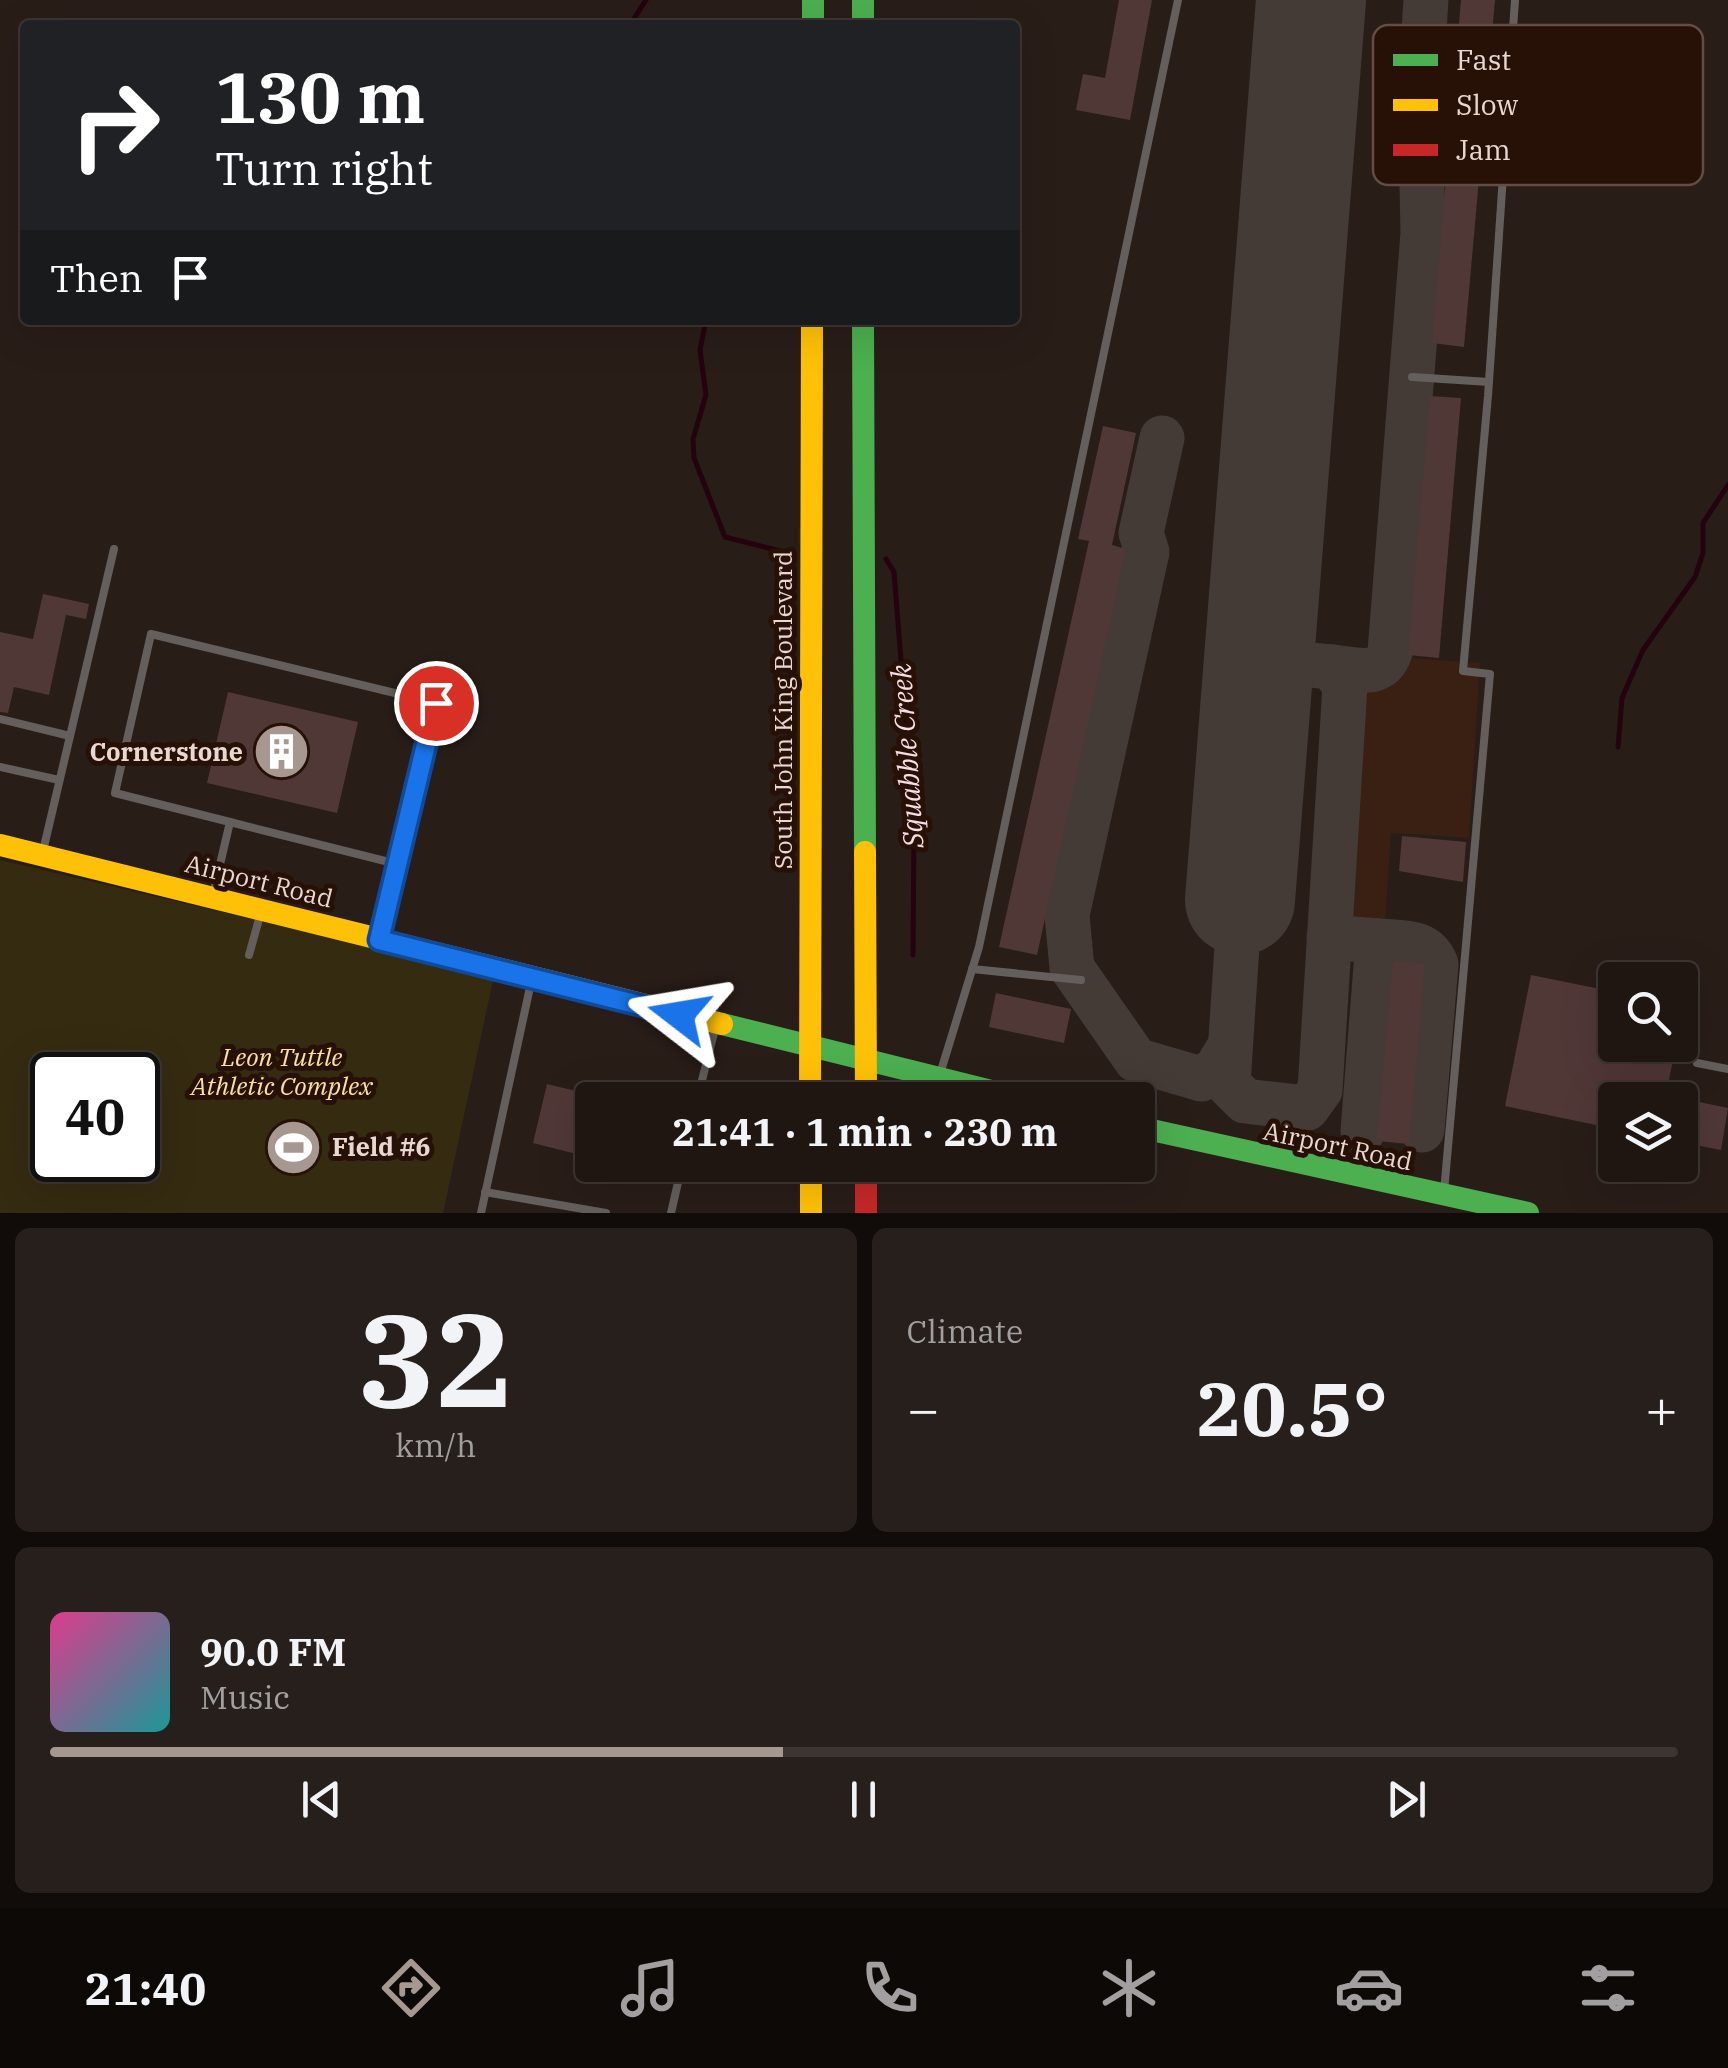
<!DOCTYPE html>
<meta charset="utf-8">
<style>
body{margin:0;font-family:"IBM Plex Serif",serif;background:#271f1b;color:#f1f3f6;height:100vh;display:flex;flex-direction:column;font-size:38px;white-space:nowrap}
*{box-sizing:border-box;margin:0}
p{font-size:32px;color:#a19f9f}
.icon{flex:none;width:55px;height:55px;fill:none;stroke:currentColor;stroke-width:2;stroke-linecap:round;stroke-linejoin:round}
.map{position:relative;height:1213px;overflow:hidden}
.details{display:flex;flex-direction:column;gap:15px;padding:15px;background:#110c0a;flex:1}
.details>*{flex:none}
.top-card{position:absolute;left:20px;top:20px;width:1000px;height:305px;border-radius:10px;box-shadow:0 10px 40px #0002,0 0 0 2px #3c3532;background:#202124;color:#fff;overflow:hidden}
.tools{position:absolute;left:1598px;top:962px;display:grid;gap:20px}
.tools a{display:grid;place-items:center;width:100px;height:100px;border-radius:10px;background:#1f1612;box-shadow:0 10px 40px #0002,0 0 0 2px #3c3532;font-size:50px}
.speed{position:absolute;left:30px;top:1052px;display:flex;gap:20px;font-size:50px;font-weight:700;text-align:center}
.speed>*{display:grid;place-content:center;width:130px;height:130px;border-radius:50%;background:#1f1612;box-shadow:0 10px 40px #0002,0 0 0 2px #3c3532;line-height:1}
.speed .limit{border:5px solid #111;border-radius:15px;background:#fff;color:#111}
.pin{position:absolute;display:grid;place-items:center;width:85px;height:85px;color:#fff;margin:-42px;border:5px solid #fff;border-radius:50%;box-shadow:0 2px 10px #0007}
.me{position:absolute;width:110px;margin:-55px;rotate:284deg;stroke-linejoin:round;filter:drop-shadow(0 0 8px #0008)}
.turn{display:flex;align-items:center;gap:35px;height:210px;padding:0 30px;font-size:45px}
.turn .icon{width:130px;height:130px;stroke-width:2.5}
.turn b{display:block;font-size:70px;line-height:85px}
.then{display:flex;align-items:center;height:95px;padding:0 30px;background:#0003;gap:20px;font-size:38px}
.big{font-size:75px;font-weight:700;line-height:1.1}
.details .tile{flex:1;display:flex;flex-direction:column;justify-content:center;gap:15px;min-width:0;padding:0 35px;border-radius:15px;background:#271f1b}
.details .dial{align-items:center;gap:0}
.dial b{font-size:130px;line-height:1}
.song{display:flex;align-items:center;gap:30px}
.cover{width:120px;height:120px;border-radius:15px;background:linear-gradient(135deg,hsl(330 70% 55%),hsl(180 70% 35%))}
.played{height:10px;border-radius:5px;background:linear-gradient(90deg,#a69790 45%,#3c3532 45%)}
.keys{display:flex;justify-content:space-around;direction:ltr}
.heat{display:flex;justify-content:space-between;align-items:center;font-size:55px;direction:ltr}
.details .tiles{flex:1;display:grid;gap:15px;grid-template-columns:1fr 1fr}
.tile:last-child{grid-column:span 2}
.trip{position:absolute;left:575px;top:1082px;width:580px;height:100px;border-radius:10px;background:#1f1612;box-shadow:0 10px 40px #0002,0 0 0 2px #3c3532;font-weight:700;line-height:100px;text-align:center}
.tabs{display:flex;height:160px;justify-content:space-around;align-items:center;background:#0c0907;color:#a19f9f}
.tabs .icon{width:70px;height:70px}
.tabs .active{color:#a69790}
.tabs b{font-size:45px;color:#f1f3f6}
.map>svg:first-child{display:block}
.built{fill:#3a1f13}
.green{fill:#352b11;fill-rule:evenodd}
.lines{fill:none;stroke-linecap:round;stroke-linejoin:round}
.stream{stroke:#24030e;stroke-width:5}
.taxiway{stroke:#443a36;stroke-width:45}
.runway{stroke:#443a36;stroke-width:110}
.building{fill:#503837}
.lane{stroke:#645f5c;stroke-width:8}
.fast{stroke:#4caf50;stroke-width:22}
.slow{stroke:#ffc107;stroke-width:22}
.jam{stroke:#c62828;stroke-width:22}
.route-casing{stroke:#114b97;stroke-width:25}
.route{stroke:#1a73e8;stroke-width:18}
.labels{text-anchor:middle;stroke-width:10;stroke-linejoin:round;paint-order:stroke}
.street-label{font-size:25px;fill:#e9d8d1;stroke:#271107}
.poi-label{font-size:25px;font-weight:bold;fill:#e9d8d1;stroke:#271107;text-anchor:end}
.park-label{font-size:25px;font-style:italic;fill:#fbe19a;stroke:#271107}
.water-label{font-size:28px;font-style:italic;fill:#f7dce4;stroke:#271107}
.key{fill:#271107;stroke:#614d44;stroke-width:2.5}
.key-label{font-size:28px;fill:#e9d8d1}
</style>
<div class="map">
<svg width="1728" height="1213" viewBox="0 0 1728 1213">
<rect width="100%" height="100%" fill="#291d18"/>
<polygon class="built" points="1342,653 1480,663 1469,838 1391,833 1383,954 1321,950"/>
<path class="green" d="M0,860L494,976L443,1213H0ZM52,1075H138V1160H52Z"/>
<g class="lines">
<g class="stream">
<polyline points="630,25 646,0"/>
<polyline points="706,320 700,350 706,395 693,439 694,458 725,537 792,554"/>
<polyline points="886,559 894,572 914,824 913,955"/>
<polyline points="1618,747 1622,698 1643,650 1695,577 1703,553 1703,523 1728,485"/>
</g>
<g class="taxiway">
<polyline points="1162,438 1141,533 1147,552 1067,915 1072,968 1136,1060 1201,1079 1216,1069 1230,1046"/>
<path d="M1332,667C1355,669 1381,679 1390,652L1423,233L1420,91L1426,0"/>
<polyline points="1240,900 1228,1084 1245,1101 1307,1108 1320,1090 1345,686 1332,667 1259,660"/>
<polyline points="1329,937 1378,941 1363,1131"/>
<path d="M1378,941C1402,943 1426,939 1436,964L1422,1130"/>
</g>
<polyline class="runway" points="1240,900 1311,0"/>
</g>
<g class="building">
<polygon points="1119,0 1152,0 1130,120 1076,110 1083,74 1105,78"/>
<polygon points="1461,0 1495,0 1464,347 1432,343"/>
<polygon points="1430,396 1461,398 1439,658 1408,655"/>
<polygon points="1103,426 1136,433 1112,545 1126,549 1037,955 999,947 1089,541 1078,539"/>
<polygon points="43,594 89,604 86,619 66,615 49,695 14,687 8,713 0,712 0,632 33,639"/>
<polygon points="228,692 358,722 337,813 207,783"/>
<polygon points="1402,836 1466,842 1463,882 1399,871"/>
<polygon points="1393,961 1425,964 1409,1144 1377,1141"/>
<polygon points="1531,975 1615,992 1615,1045 1676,1045 1665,1100 1615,1100 1615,1129 1505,1106"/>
<polygon points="996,993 1071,1009 1064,1043 989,1027"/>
<polygon points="547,1084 592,1095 592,1158 533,1143"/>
<polygon points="1680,1098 1728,1108 1721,1150 1680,1142"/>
</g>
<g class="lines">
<g class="lane">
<polyline points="1412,377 1489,382"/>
<polyline points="0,719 70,736"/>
<polyline points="0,767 59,780"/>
<polyline points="230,822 397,864"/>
<polyline points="43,851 114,549"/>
<polyline points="213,894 230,822 115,793 151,634 436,703 380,936"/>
<polyline points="249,955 261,912"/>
<polyline points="972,969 1081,980"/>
<polyline points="1697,1063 1728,1069"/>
<polyline points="940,1074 979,947 1178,0"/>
<polyline points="697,1100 716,1025"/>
<polyline points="485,1192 606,1213"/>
<polyline points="1444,1192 1490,674 1463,671 1488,396 1515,0"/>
<polyline points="481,1213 532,978"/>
<polyline points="671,1213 682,1165"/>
</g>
<g class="fast">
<polyline points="813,0 813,25"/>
<polyline points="863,0 863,25"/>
<polyline points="863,320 865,852"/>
<polyline points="722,1024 1028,1100"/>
<polyline points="1138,1127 1528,1213"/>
</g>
<g class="slow">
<polyline points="0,845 722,1024"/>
<polyline points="865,852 866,1100"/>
<polyline points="810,1100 812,320"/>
<polyline points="811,1165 811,1213"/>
</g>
<polyline class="jam" points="866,1165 866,1213"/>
</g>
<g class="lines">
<defs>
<polyline id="route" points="436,703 379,940 679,1015"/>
</defs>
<use href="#route" class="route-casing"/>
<use href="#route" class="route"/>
</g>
<defs>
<symbol id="building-disc" viewBox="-11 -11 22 22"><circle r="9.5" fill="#a69790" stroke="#271107"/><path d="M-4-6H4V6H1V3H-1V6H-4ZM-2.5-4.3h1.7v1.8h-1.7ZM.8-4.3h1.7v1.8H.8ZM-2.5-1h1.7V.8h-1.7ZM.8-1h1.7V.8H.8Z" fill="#fff"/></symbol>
<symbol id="stadium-disc" viewBox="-11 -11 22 22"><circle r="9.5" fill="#a69790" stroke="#271107"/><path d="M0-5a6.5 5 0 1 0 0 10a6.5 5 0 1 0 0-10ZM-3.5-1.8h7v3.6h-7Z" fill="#fff"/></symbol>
</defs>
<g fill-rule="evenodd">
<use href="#building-disc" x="250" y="720" width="63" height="63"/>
<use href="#stadium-disc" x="262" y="1116" width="63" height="63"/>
</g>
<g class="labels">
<g class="street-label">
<text transform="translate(783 710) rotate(-90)" y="9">South John King Boulevard</text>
<text transform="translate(259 881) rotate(14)" y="9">Airport Road</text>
<text transform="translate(1338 1146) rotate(12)" y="9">Airport Road</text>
</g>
<g class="poi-label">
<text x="243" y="761">Cornerstone</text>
<text x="332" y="1156" text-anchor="start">Field #6</text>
</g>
<g class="park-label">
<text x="282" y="1066">Leon Tuttle<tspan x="282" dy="29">Athletic Complex</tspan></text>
</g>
<g class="water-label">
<text transform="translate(907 756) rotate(-94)" y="10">Squabble Creek</text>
</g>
</g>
<rect x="1373" y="25" width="330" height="160" rx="15" class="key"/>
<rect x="1393" y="54" width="45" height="12" fill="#4caf50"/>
<rect x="1393" y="99" width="45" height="12" fill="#ffc107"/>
<rect x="1393" y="144" width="45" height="12" fill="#c62828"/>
<g class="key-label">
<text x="1456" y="70">Fast</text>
<text x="1456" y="115">Slow</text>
<text x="1456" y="160">Jam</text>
</g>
</svg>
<div class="tools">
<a><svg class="icon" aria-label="search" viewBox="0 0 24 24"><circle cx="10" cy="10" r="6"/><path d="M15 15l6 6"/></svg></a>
<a><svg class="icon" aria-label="layers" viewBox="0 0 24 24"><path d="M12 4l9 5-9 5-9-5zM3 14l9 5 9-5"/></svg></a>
</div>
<div class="speed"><div class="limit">40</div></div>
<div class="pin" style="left:436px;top:703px;background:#d93025"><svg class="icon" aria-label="arrive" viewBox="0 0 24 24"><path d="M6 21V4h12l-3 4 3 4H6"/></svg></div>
<svg class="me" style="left:679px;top:1015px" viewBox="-20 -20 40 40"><path d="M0-17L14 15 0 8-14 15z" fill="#1a73e8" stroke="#fff" stroke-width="4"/></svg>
<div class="trip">21:41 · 1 min · 230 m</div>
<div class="top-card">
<div class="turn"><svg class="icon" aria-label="right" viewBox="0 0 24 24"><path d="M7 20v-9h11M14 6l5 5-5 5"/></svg><div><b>130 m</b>Turn right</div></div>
<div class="then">Then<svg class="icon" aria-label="arrive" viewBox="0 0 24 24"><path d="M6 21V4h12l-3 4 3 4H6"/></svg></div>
</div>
</div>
<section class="details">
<div class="tiles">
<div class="tile dial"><b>32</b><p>km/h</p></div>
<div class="tile"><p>Climate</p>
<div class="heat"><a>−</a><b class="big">20.5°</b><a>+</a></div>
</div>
<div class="tile">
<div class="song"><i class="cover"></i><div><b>90.0 FM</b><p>Music</p></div></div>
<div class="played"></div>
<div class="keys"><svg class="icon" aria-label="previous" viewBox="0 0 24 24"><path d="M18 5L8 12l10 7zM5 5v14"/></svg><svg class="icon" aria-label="pause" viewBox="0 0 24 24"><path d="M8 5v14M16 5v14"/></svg><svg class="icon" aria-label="next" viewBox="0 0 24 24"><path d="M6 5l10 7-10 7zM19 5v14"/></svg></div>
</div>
</div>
</section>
<nav class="tabs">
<b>21:40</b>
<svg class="icon active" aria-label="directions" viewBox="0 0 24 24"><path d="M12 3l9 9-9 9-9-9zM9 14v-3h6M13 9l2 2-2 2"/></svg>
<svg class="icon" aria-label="music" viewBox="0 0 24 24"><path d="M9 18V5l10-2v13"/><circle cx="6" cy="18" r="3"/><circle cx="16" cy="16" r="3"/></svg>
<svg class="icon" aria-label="phone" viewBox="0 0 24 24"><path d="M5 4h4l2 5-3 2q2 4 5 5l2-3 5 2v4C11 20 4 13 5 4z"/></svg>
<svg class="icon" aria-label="climate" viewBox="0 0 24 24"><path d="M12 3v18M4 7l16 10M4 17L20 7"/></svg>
<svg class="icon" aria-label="car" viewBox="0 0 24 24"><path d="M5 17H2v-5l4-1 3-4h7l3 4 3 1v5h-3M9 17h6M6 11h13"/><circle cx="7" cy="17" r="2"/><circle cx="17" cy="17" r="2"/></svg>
<svg class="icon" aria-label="filters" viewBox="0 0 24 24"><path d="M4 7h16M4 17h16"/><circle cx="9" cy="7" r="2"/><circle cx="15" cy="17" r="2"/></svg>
</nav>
